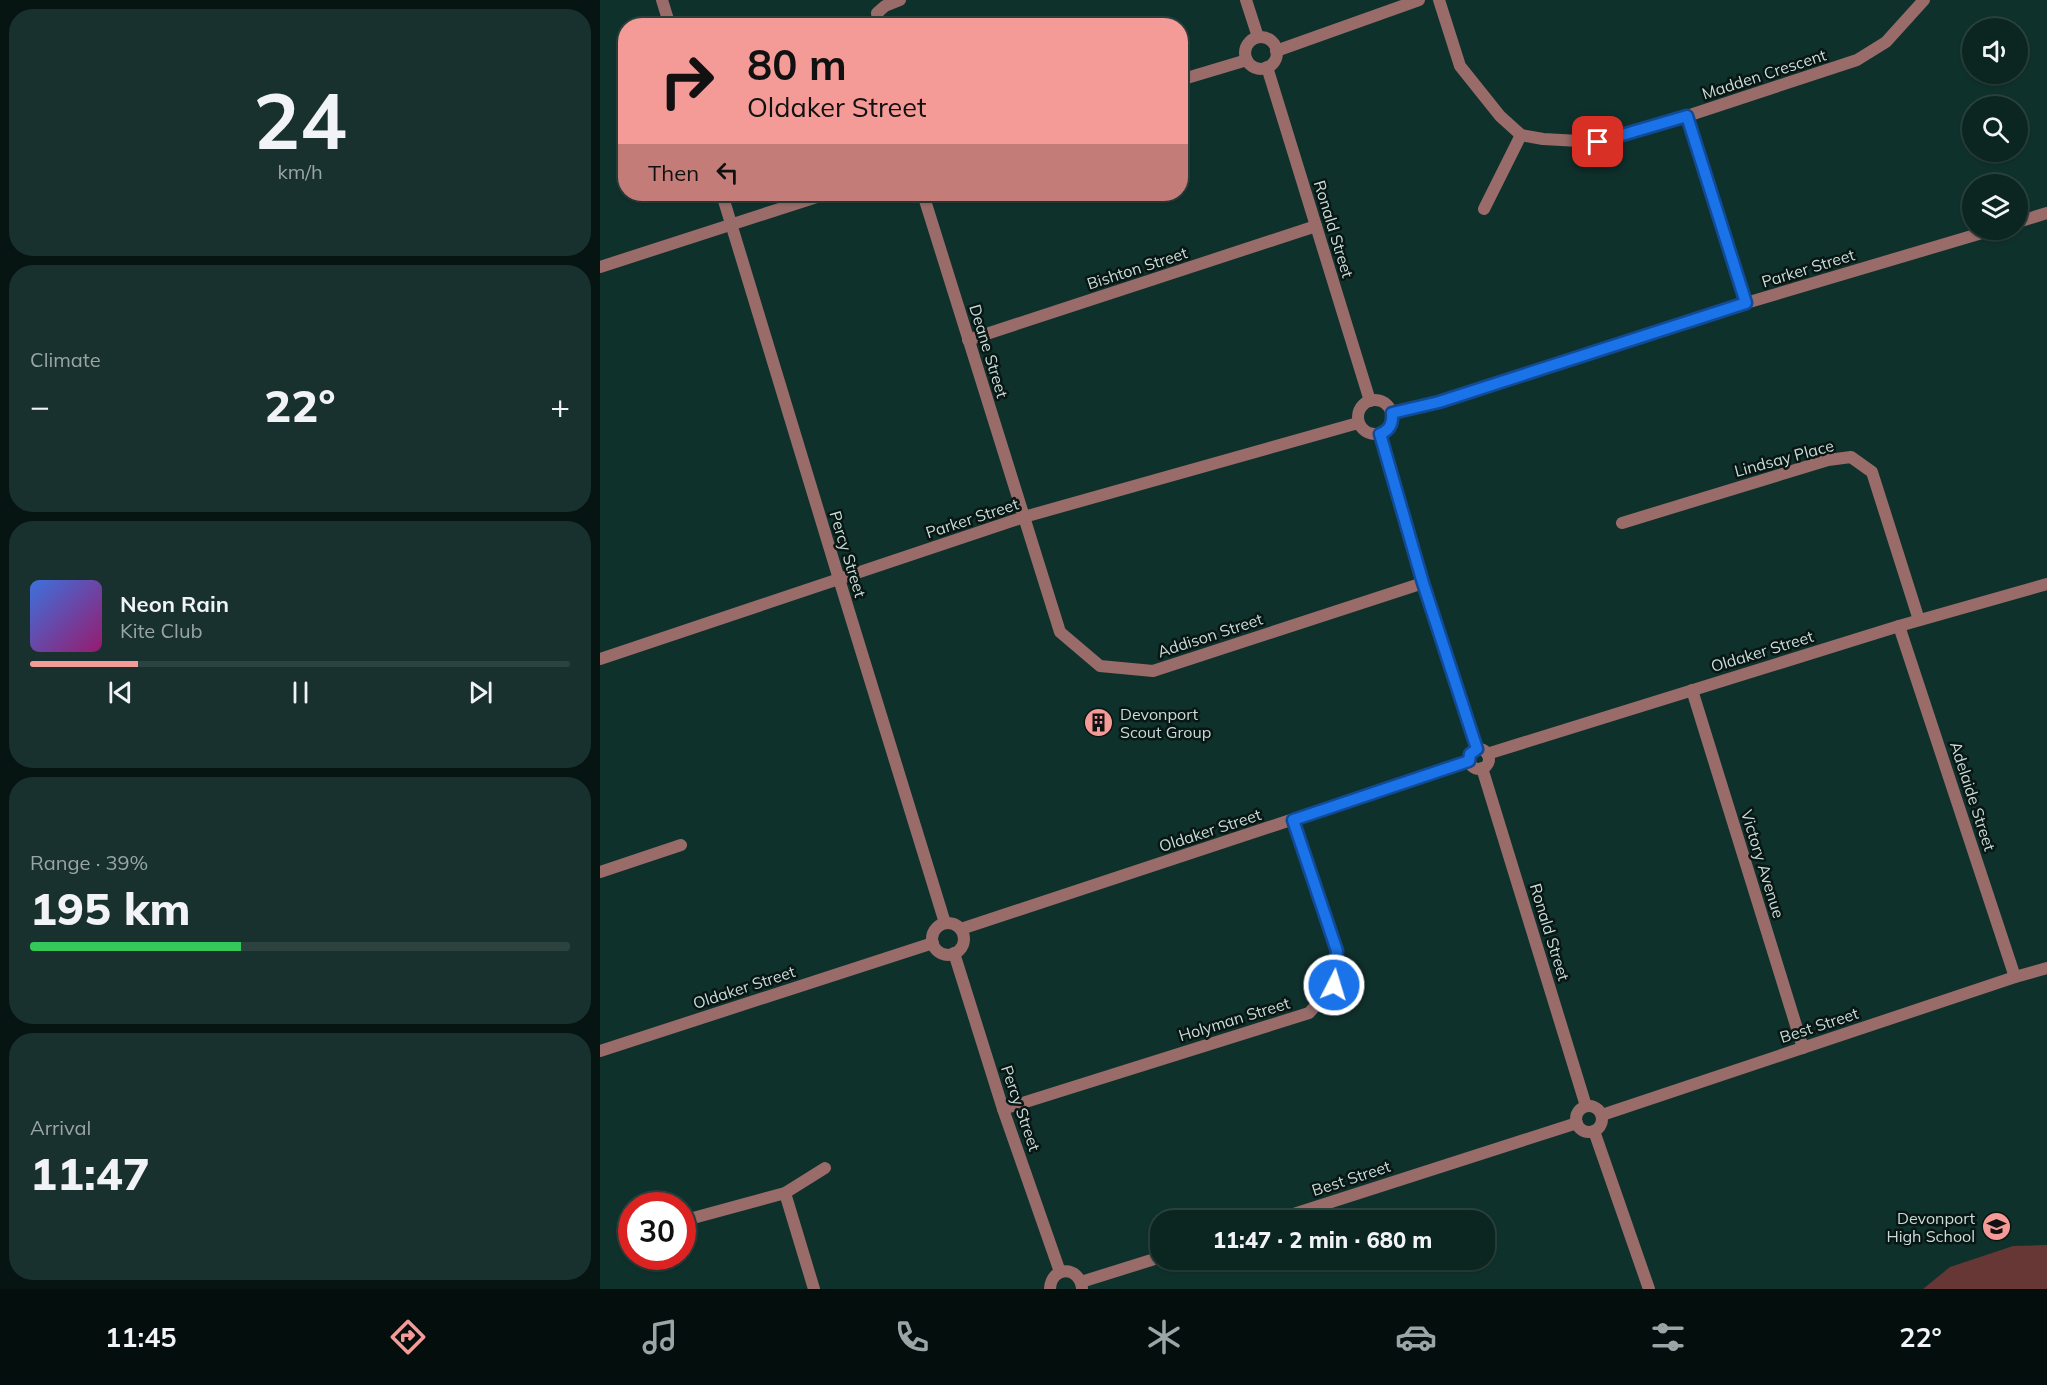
<!DOCTYPE html>
<meta charset="utf-8">
<style>
body{margin:0;font-family:Mulish,sans-serif;background:#19312e;color:#f1f3f6;height:100vh;display:flex;flex-direction:column;font-size:22px;white-space:nowrap}
*{box-sizing:border-box;margin:0}
p{font-size:20px;color:#9aa5a5}
.icon{flex:none;width:33px;height:33px;fill:none;stroke:currentColor;stroke-width:2;stroke-linecap:round;stroke-linejoin:round}
.map{position:relative;flex:1;overflow:hidden}
.sheet{display:flex;flex-direction:column;gap:9px;padding:9px;background:#061412;width:600px}
.sheet>*{flex:none}
.top-card{position:absolute;left:18px;top:18px;width:570px;height:183px;border-radius:24px;box-shadow:0 2px 4px #0004,0 0 0 2px #2b423f;background:#f59b97;color:#111;overflow:hidden}
.controls{position:absolute;left:1362px;top:18px;display:grid;gap:12px}
.controls a{display:grid;place-items:center;width:66px;height:66px;border-radius:50%;background:#0b2521;box-shadow:0 2px 4px #0004,0 0 0 2px #2b423f;font-size:30px}
.speed{position:absolute;left:18px;top:1192px;display:flex;gap:12px;font-size:30px;font-weight:700;text-align:center}
.speed>*{display:grid;place-content:center;width:78px;height:78px;border-radius:50%;background:#0b2521;box-shadow:0 2px 4px #0004,0 0 0 2px #2b423f;line-height:1}
.speed .limit{border:9px solid #d22;background:#fff;color:#111}
.pin{position:absolute;display:grid;place-items:center;width:51px;height:51px;color:#fff;margin:-26px;border-radius:12px;box-shadow:0 3px 9px #0006}
.me{position:absolute;width:66px;margin:-33px;rotate:5deg;stroke-linejoin:round;filter:drop-shadow(0 0 4px #0008)}
.turn{display:flex;align-items:center;gap:21px;height:126px;padding:0 30px;font-size:27px}
.turn .icon{width:78px;height:78px;stroke-width:2.5}
.turn b{display:block;font-size:42px;line-height:51px}
.then{display:flex;align-items:center;height:57px;padding:0 30px;background:#0003;gap:12px;font-size:22px}
.big{font-size:45px;font-weight:800;line-height:1.1}
.sheet .card{flex:1;display:flex;flex-direction:column;justify-content:center;gap:9px;min-width:0;padding:0 21px;border-radius:24px;background:#19312e}
.sheet .dial{align-items:center;gap:0}
.dial b{font-size:78px;line-height:1}
.song{display:flex;align-items:center;gap:18px}
.cover{width:72px;height:72px;border-radius:9px;background:linear-gradient(135deg,hsl(220 70% 55%),hsl(320 70% 35%))}
.played{height:6px;border-radius:3px;background:linear-gradient(90deg,#f59b97 20%,#2b423f 20%)}
.keys{display:flex;justify-content:space-around;direction:ltr}
.heat{display:flex;justify-content:space-between;align-items:center;font-size:33px;direction:ltr}
.charge{height:9px;border-radius:4px;background:linear-gradient(90deg,#34c759 39%,#2b423f 0)}
.trip{position:absolute;left:550px;top:1210px;width:345px;height:60px;border-radius:24px;background:#0b2521;box-shadow:0 2px 4px #0004,0 0 0 2px #2b423f;font-weight:800;line-height:60px;text-align:center}
.menu{display:flex;height:96px;justify-content:space-around;align-items:center;background:#040f0d;color:#9aa5a5}
.menu .icon{width:42px;height:42px}
.menu .selected{color:#f59b97}
.menu b{font-size:27px;color:#f1f3f6}
main{display:flex;flex:1;min-height:0}
.map>svg:first-child{display:block}
.green{fill:#663735}
.lines{fill:none;stroke-linecap:round;stroke-linejoin:round}
.minor{stroke:#996c6a;stroke-width:12}
.tertiary{stroke:#996c6a;stroke-width:12}
.route-casing{stroke:#114b97;stroke-width:15}
.route{stroke:#1a73e8;stroke-width:10}
.labels{text-anchor:middle;stroke-width:5;stroke-linejoin:round;paint-order:stroke}
.street-label{font-size:16px;fill:#cadcd8;stroke:#081614}
.poi-label{font-size:16px;fill:#cadcd8;stroke:#081614;text-anchor:start}
</style>
<main>
<section class="sheet">
<div class="card dial"><b>24</b><p>km/h</p></div>
<div class="card"><p>Climate</p>
<div class="heat"><a>−</a><b class="big">22°</b><a>+</a></div>
</div>
<div class="card">
<div class="song"><i class="cover"></i><div><b>Neon Rain</b><p>Kite Club</p></div></div>
<div class="played"></div>
<div class="keys"><svg class="icon" aria-label="previous" viewBox="0 0 24 24"><path d="M18 5L8 12l10 7zM5 5v14"/></svg><svg class="icon" aria-label="pause" viewBox="0 0 24 24"><path d="M8 5v14M16 5v14"/></svg><svg class="icon" aria-label="next" viewBox="0 0 24 24"><path d="M6 5l10 7-10 7zM19 5v14"/></svg></div>
</div>
<div class="card"><p>Range · 39%</p><b class="big">195 km</b><div class="charge"></div></div>
<div class="card"><p>Arrival</p><b class="big">11:47</b></div>
</section>
<div class="map">
<svg width="1447" height="1289" viewBox="0 0 1447 1289">
<rect width="100%" height="100%" fill="#0f312c"/>
<polygon class="green" points="1447,1245 1447,1289 1323,1289 1350,1267 1413,1246"/>
<g class="lines">
<g class="minor">
<polyline points="62,0 70,26"/>
<polyline points="646,0 658,37"/>
<polyline points="839,0 860,66 900,116 921,135 943,139 998,142 1087,116 1257,60 1286,42 1324,0"/>
<polyline points="279,26 277,13 285,6 300,0"/>
<circle cx="661" cy="53" r="16"/>
<polyline points="676,51 819,0"/>
<polyline points="667,67 770,401"/>
<polyline points="580,80 647,60"/>
<polyline points="1087,116 1146,303"/>
<polyline points="122,194 239,579 345,923"/>
<polyline points="323,194 460,632 500,666 553,671 823,583"/>
<polyline points="884,209 921,135"/>
<polyline points="1418,222 1447,213"/>
<polyline points="0,267 226,194"/>
<polyline points="368,340 716,226"/>
<circle cx="775" cy="417" r="17"/>
<polyline points="792,413 839,402 1146,303 1392,230"/>
<polyline points="780,434 823,583 877,749"/>
<polyline points="1022,523 1228,460 1251,457 1272,472 1319,620"/>
<polyline points="1299,626 1415,977"/>
<polyline points="0,659 424,517 758,423"/>
<polyline points="1092,690 1203,1048"/>
<polyline points="882,768 986,1106"/>
<polyline points="0,872 81,845"/>
<polyline points="354,953 403,1109 460,1272"/>
<polyline points="403,1109 709,1013 734,985 737,951 693,820"/>
<polyline points="994,1131 1049,1289"/>
<polyline points="185,1193 214,1289"/>
<polyline points="82,1221 185,1193 225,1168"/>
</g>
<g class="tertiary">
<circle cx="879" cy="759" r="10"/>
<polyline points="887,754 1299,626 1447,584"/>
<circle cx="348" cy="939" r="16"/>
<polyline points="361,929 869,761"/>
<polyline points="0,1051 333,943"/>
<circle cx="989" cy="1119" r="13"/>
<polyline points="1002,1115 1415,977 1447,968"/>
<polyline points="672,1221 977,1123"/>
<polyline points="481,1282 561,1257"/>
<path d="M450,1289C451,1266 479,1265 482,1288"/>
</g>
</g>
<g class="lines">
<defs>
<path id="route" d="M734,985L737,951L693,820L869,761L870,754L877,749L823,583L780,434C790,430 793,423 792,413L839,402L1146,303L1087,116L998,142"/>
</defs>
<use href="#route" class="route-casing"/>
<use href="#route" class="route"/>
</g>
<defs>
<symbol id="building-disc" viewBox="-11 -11 22 22"><circle r="9.5" fill="#f59b97" stroke="#081614"/><path d="M-4-6H4V6H1V3H-1V6H-4ZM-2.5-4.3h1.7v1.8h-1.7ZM.8-4.3h1.7v1.8H.8ZM-2.5-1h1.7V.8h-1.7ZM.8-1h1.7V.8H.8Z" fill="#111"/></symbol>
<symbol id="school-disc" viewBox="-11 -11 22 22"><circle r="9.5" fill="#f59b97" stroke="#081614"/><path d="M0-5L7-2L0 1L-7-2ZM-4 1L0 2.5L4 1V4Q0 6-4 4Z" fill="#111"/></symbol>
</defs>
<g fill-rule="evenodd">
<use href="#building-disc" x="482" y="706" width="33" height="33"/>
<use href="#school-disc" x="1380" y="1210" width="33" height="33"/>
</g>
<g class="labels">
<g class="street-label">
<text transform="translate(1164 74) rotate(-18)" y="6">Madden Crescent</text>
<text transform="translate(734 229) rotate(73)" y="6">Ronald Street</text>
<text transform="translate(537 268) rotate(-18)" y="6">Bishton Street</text>
<text transform="translate(1208 268) rotate(-17)" y="6">Parker Street</text>
<text transform="translate(389 351) rotate(73)" y="6">Deane Street</text>
<text transform="translate(1184 458) rotate(-15)" y="6">Lindsay Place</text>
<text transform="translate(372 518) rotate(-18)" y="6">Parker Street</text>
<text transform="translate(248 554) rotate(73)" y="6">Percy Street</text>
<text transform="translate(610 635) rotate(-18)" y="6">Addison Street</text>
<text transform="translate(1162 651) rotate(-17)" y="6">Oldaker Street</text>
<text transform="translate(1373 796) rotate(72)" y="6">Adelaide Street</text>
<text transform="translate(610 830) rotate(-18)" y="6">Oldaker Street</text>
<text transform="translate(1163 864) rotate(73)" y="6">Victory Avenue</text>
<text transform="translate(950 932) rotate(73)" y="6">Ronald Street</text>
<text transform="translate(144 987) rotate(-18)" y="6">Oldaker Street</text>
<text transform="translate(634 1019) rotate(-17)" y="6">Holyman Street</text>
<text transform="translate(1219 1025) rotate(-18)" y="6">Best Street</text>
<text transform="translate(421 1108) rotate(71)" y="6">Percy Street</text>
<text transform="translate(751 1178) rotate(-18)" y="6">Best Street</text>
</g>
<g class="poi-label">
<text x="520" y="720">Devonport<tspan x="520" dy="18">Scout Group</tspan></text>
<text x="1375" y="1224" text-anchor="end">Devonport<tspan x="1375" dy="18">High School</tspan></text>
</g>
</g>
</svg>
<div class="controls">
<a><svg class="icon" aria-label="sound" viewBox="0 0 24 24"><path d="M4 9h4l5-4v14l-5-4H4zM17 9q2 3 0 6"/></svg></a>
<a><svg class="icon" aria-label="search" viewBox="0 0 24 24"><circle cx="10" cy="10" r="6"/><path d="M15 15l6 6"/></svg></a>
<a><svg class="icon" aria-label="layers" viewBox="0 0 24 24"><path d="M12 4l9 5-9 5-9-5zM3 14l9 5 9-5"/></svg></a>
</div>
<div class="speed"><div class="limit">30</div></div>
<div class="pin" style="left:998px;top:142px;background:#d93025"><svg class="icon" aria-label="arrive" viewBox="0 0 24 24"><path d="M6 21V4h12l-3 4 3 4H6"/></svg></div>
<svg class="me" style="left:734px;top:985px" viewBox="-20 -20 40 40"><circle r="17" fill="#1a73e8" stroke="#fff" stroke-width="3"/><path d="M0-11L8 9 0 5-8 9z" fill="#fff"/></svg>
<div class="trip">11:47 · 2 min · 680 m</div>
<div class="top-card">
<div class="turn"><svg class="icon" aria-label="right" viewBox="0 0 24 24"><path d="M7 20v-9h11M14 6l5 5-5 5"/></svg><div><b>80 m</b>Oldaker Street</div></div>
<div class="then">Then<svg class="icon" aria-label="left" viewBox="0 0 24 24"><path d="M17 20v-9H6M10 6l-5 5 5 5"/></svg></div>
</div>
</div>
</main>
<nav class="menu">
<b>11:45</b>
<svg class="icon selected" aria-label="directions" viewBox="0 0 24 24"><path d="M12 3l9 9-9 9-9-9zM9 14v-3h6M13 9l2 2-2 2"/></svg>
<svg class="icon" aria-label="music" viewBox="0 0 24 24"><path d="M9 18V5l10-2v13"/><circle cx="6" cy="18" r="3"/><circle cx="16" cy="16" r="3"/></svg>
<svg class="icon" aria-label="phone" viewBox="0 0 24 24"><path d="M5 4h4l2 5-3 2q2 4 5 5l2-3 5 2v4C11 20 4 13 5 4z"/></svg>
<svg class="icon" aria-label="climate" viewBox="0 0 24 24"><path d="M12 3v18M4 7l16 10M4 17L20 7"/></svg>
<svg class="icon" aria-label="car" viewBox="0 0 24 24"><path d="M5 17H2v-5l4-1 3-4h7l3 4 3 1v5h-3M9 17h6M6 11h13"/><circle cx="7" cy="17" r="2"/><circle cx="17" cy="17" r="2"/></svg>
<svg class="icon" aria-label="filters" viewBox="0 0 24 24"><path d="M4 7h16M4 17h16"/><circle cx="9" cy="7" r="2"/><circle cx="15" cy="17" r="2"/></svg>
<b>22°</b>
</nav>
